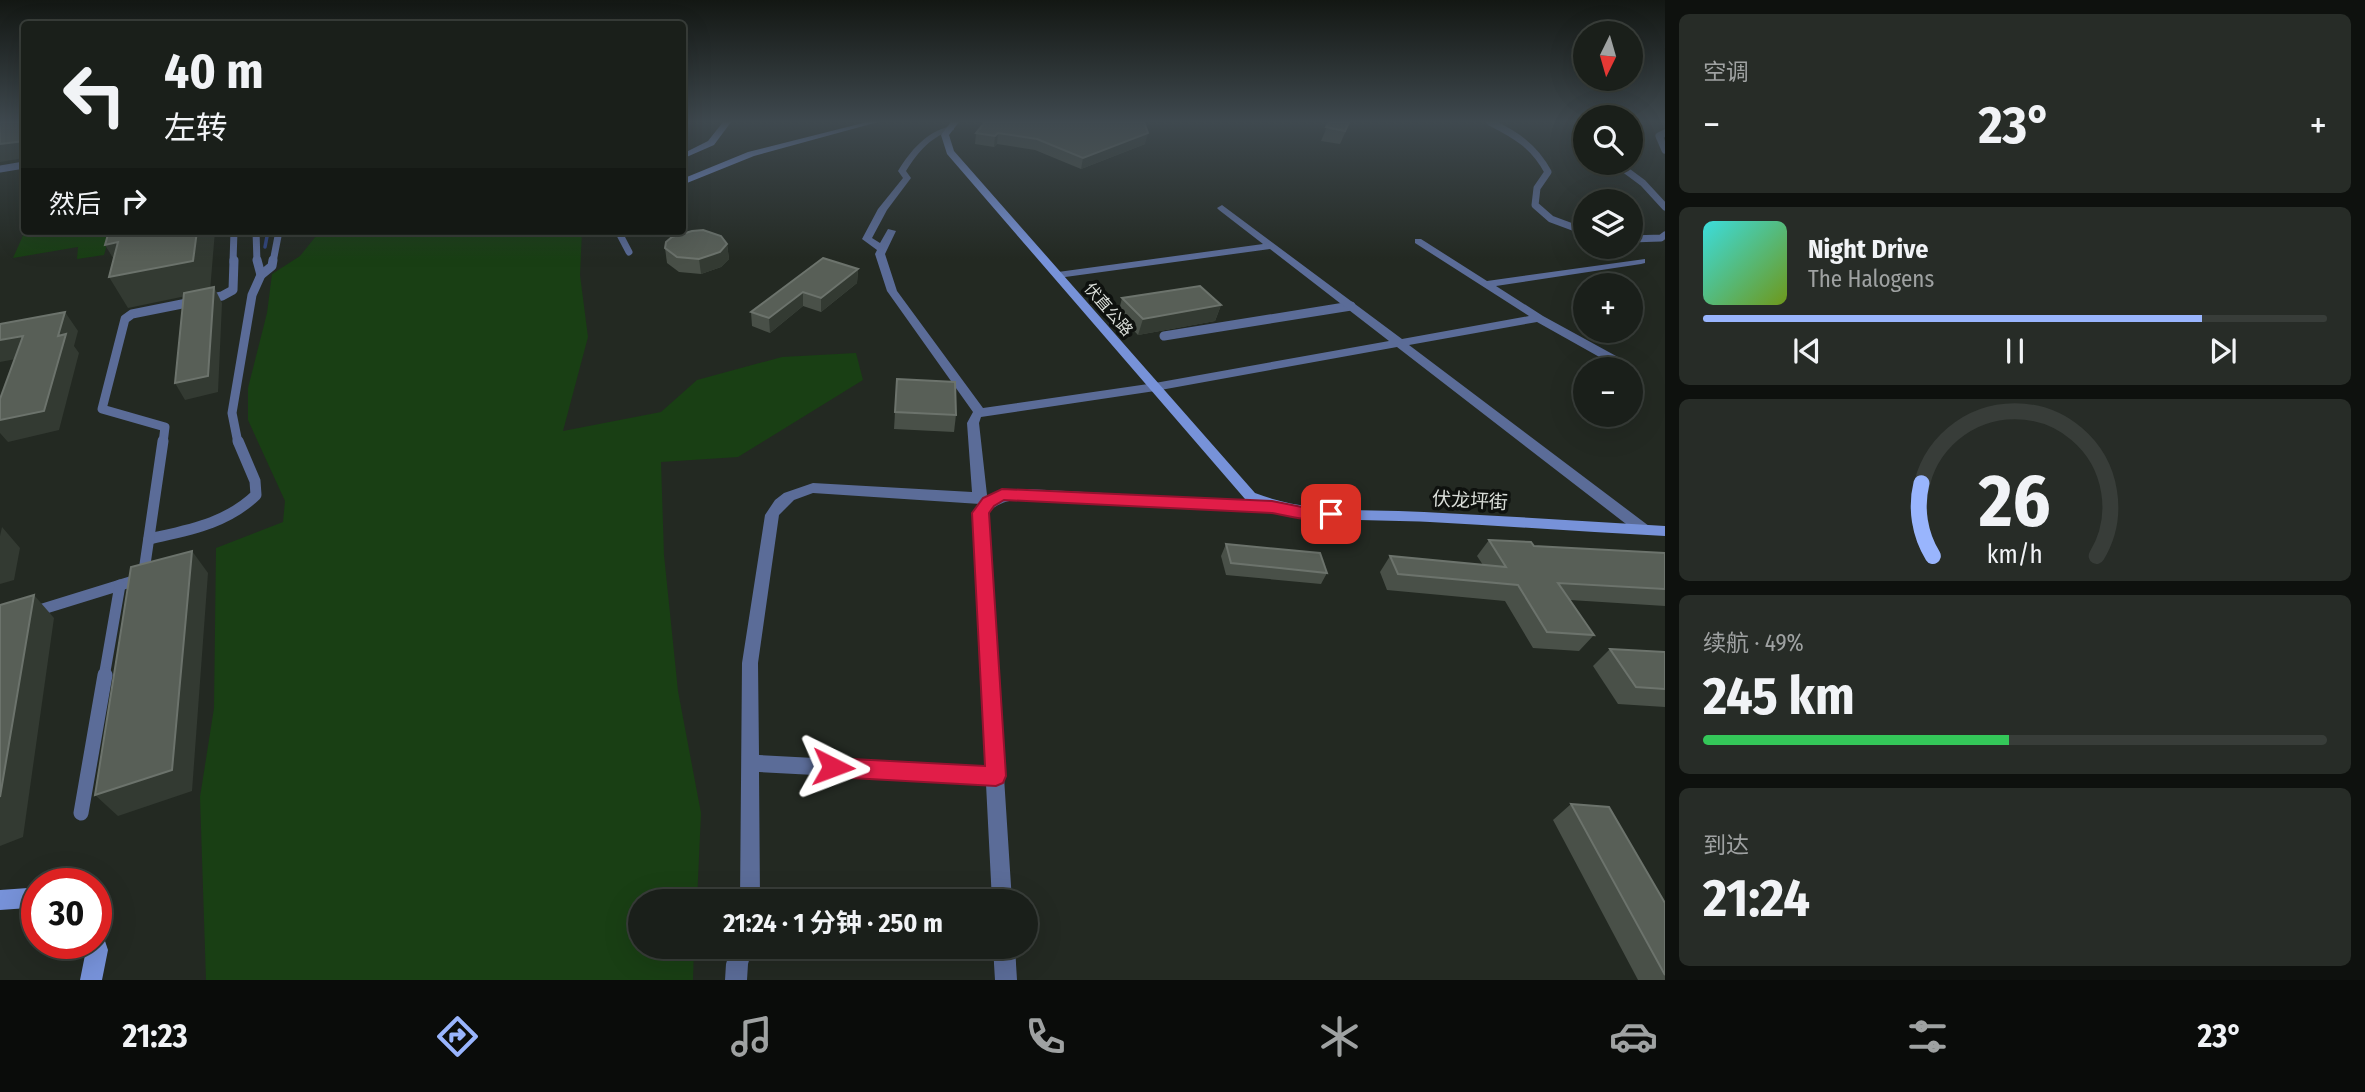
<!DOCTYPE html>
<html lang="zh">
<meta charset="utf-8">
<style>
body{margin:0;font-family:"Fira Sans Condensed","Noto Sans SC",sans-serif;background:#272c27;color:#f1f3f6;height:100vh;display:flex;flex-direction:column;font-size:26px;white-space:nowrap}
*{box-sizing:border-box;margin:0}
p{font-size:23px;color:#9fa2a2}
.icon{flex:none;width:38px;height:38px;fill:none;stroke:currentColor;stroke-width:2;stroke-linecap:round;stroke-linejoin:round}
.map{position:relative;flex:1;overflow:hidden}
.side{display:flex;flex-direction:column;gap:14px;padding:14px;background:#0e110e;width:700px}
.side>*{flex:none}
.guide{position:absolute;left:21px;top:21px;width:665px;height:214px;border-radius:7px;box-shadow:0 7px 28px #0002,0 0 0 2px #383d39;background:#1a1f1a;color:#f1f3f6;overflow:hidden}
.needle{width:46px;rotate:185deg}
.controls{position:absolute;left:1573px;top:21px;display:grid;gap:14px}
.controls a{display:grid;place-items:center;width:70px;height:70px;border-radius:50%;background:#1a1f1a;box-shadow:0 7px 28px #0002,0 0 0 2px #383d39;font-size:35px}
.speed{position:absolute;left:21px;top:868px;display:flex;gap:14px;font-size:35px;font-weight:700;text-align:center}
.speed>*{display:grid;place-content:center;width:91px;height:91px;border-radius:50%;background:#1a1f1a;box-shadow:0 7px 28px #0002,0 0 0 2px #383d39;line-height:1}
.speed .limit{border:10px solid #d22;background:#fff;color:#111}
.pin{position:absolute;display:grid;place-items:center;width:60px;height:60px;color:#fff;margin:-30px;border-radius:14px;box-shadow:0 4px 10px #0006}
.me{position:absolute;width:77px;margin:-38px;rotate:93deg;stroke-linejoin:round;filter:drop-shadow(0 0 5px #0008)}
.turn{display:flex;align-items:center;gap:24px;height:147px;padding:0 28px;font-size:32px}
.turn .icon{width:91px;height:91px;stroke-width:2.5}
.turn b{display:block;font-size:49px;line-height:60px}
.then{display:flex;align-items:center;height:66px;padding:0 28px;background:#0003;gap:14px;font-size:26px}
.big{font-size:52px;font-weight:700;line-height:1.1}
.side .widget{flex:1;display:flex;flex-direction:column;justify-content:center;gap:10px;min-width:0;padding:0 24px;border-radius:10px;background:#272c27}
.side .dial{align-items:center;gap:0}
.dial svg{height:182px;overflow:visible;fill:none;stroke:#383d39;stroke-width:7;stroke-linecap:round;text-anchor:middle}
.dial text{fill:#f1f3f6;stroke:none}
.song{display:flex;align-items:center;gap:21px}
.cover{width:84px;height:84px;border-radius:10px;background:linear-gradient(135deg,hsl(180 70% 55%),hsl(80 70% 35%))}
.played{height:7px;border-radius:4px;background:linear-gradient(90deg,#99b5fd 80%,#383d39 80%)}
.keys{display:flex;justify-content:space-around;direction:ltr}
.heat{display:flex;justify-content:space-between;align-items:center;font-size:38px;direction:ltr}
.charge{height:10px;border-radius:5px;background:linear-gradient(90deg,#34c759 49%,#383d39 0)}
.trip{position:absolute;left:628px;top:889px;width:410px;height:70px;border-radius:35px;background:#1a1f1a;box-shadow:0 7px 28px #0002,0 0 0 2px #383d39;font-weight:700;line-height:70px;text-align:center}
.menu{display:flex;height:112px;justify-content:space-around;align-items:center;background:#0a0c0a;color:#9fa2a2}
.menu .icon{width:49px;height:49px}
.menu .selected{color:#99b5fd}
.menu b{font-size:32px;color:#f1f3f6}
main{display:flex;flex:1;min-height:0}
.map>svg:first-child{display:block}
.green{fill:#193f14}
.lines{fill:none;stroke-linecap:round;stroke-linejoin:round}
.stream{stroke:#324782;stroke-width:3.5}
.service-far3{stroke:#5b6c98;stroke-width:7}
.service-far2{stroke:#5b6c98;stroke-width:9}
.service-far1{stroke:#5b6c98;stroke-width:11}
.service{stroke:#5b6c98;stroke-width:15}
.minor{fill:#5b6c98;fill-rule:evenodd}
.secondary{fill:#7792d9;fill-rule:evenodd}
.wall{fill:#495048}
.shaded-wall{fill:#333a32}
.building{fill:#585f57;stroke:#6c736c;stroke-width:2}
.route{fill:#e11d48;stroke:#92132f;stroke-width:2}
.labels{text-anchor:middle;stroke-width:7;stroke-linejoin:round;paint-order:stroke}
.far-street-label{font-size:16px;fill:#d9ddd8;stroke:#0e110e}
.street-label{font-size:19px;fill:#d9ddd8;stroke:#0e110e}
</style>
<main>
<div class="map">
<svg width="1665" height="980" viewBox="0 0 1665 980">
<rect width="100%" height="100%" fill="#232922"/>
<g class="green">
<polygon points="25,231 111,231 104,255 77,259 78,247 13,258"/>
<polygon points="320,231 582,231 580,275 588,337 563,431 661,412 697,380 782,357 856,353 863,380 738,457 661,462 664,555 678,691 701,813 697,901 640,901 640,947 694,947 693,980 206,980 200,797 214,708 216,548 283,522 285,501 248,420 248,388 267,313 272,274 300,256"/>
</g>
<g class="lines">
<polyline class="stream" points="265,247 268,231"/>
<g class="service-far3">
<path d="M1490,122C1516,135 1534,146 1548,172L1537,188L1535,205L1551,219L1586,232"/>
<polyline points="1665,133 1659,136 1665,150"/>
<polyline points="1616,163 1643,183 1665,207"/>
<polyline points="0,169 24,165"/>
<polyline points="256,231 257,262"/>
<polyline points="618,231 629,252"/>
<polyline points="1631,239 1661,238 1665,235"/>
<polyline points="233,262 234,231"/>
<polyline points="273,262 279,231"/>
</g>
<g class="service-far2">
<polyline points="257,260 261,275"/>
<polyline points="1164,336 1351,306"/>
<polyline points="163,443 165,427 102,409 125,319 132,314 222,296 233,290 234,260"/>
<polyline points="238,443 232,413 252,295 261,275 272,266 273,260"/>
</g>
<g class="service-far1">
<path d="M149,539C188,530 226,524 256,495L255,481L238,441"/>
<polyline points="33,612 143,578 163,441"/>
<polyline points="104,677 120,585"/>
</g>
<polyline class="service" points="81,813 105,675"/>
<g class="minor">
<path d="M951,126H954V130C932,135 918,152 906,171L911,178L887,210L872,238L880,243L888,229L896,231L885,254L897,291L983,408L1155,383L1389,341L1270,249L1058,278L1053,275L1058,272L1263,244L1219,210L1217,208L1222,205L1402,339L1529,316L1415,243V239H1421L1487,281L1645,259V263L1641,264L1496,286L1543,316L1627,362V368H1619L1537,322L1409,345L1649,526L1651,530L1649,534H1639L1397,347L1155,391L981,417L979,423L987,495L990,497L1007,491L1028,489L1272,502L1279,507L1272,512L1028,499C1011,500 999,501 987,514L1012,901H992L986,784L759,772L760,901H740L742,663L765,515L775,500L784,493L813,483L972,492L967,423L973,412L887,291L875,254L877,250L862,239L878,209L903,178L898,171C911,150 926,132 951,126ZM813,493L980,504L973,513L985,767L759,755L758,663L779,515L794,500Z"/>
<polygon points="731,947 753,947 748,964 747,980 725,980 726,964"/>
<polygon points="993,947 1015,947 1017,980 995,980"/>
</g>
<g class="secondary">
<polygon points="723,122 731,122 714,145 682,159 682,154 708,141"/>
<polygon points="867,122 878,122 754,156 682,185 682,179 748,152"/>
<path d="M951,122H959L949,135L954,151L1255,493C1309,514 1367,509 1424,512C1505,516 1585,521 1665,526V536C1587,532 1508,526 1430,522C1367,519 1305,524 1245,499L947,154L941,135Z"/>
<polygon points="28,888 37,890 37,910 28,908 0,910 0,890"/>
<polygon points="96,933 103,935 108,950 102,980 80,980 86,950 84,943 96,943"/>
</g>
</g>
<g class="wall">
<polygon points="985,122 1145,144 1081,169 1035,150 997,144 994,147 975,144 976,133"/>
<polygon points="1329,122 1350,122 1340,144 1321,141"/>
<polygon points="727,244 729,259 721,267 701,274 679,272 667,263 665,248"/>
<polygon points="858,269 857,283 821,312 803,306 770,333 752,326 751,312"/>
<polygon points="1122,298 1221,305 1215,321 1138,335 1118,314"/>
<polygon points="897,379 956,415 954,432 894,429"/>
<polygon points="1489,540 1534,546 1665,553 1665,606 1570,600 1594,635 1579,651 1533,648 1505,601 1387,590 1380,572 1390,556 1483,565 1477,556"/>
<polygon points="1226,544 1327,573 1321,584 1226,575 1221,556"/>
<polygon points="1610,649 1665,652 1665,707 1618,704 1593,666"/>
<polygon points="1571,804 1665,903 1665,980 1638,980 1553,820"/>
</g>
<g class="shaded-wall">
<polygon points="998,133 997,144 994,147 995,136"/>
<polygon points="1148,133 1145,144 1081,169 1083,158"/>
<polygon points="24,141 24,158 0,162 0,144"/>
<polygon points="197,231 215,231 210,291 128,308 109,277 123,274 105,245"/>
<polygon points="727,244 729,259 721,267 701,274 699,259"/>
<polygon points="858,269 857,283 821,312 821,298"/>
<polygon points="214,287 222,303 218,392 185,400 175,383"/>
<polygon points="803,292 803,306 770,333 769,318"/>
<polygon points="1221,305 1215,321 1138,335 1143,319"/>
<polygon points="65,312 78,331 74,346 79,353 59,430 8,442 0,433 0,420 58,336"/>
<polygon points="23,336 37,355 0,362 0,340"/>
<polygon points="2,527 20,548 14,580 0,584 0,536"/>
<polygon points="192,551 208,573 192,791 118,816 95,795"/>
<polygon points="34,595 54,618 23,837 0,846 0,797"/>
</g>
<g class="building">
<polygon points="0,122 24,122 24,141 0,144"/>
<polygon points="985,122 1144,122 1148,133 1083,158 1037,139 998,133 995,136 976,133"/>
<polygon points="1329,122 1349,122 1345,131 1326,127"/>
<polygon points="24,197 24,205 21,206"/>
<polygon points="703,230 721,236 727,244 720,252 699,259 677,257 665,248 666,242 672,237 692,231"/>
<polygon points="109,231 197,231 193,261 109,277 118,242 105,245"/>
<polygon points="823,258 858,269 821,298 803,292 769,318 751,312"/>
<polygon points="1200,286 1221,305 1143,319 1122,298"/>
<polygon points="214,287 208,376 175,383 184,293"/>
<polygon points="65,312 58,336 66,334 44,411 0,420 0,399 23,336 0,340 0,324"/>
<polygon points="897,379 955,382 956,415 895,412"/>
<polygon points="1489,540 1531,542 1534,546 1665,553 1665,589 1558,583 1594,635 1547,632 1518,585 1398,574 1390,556 1506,567"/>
<polygon points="1226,544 1320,553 1327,573 1231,563"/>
<polygon points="192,551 172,770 95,795 131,567"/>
<polygon points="34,595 0,797 0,605"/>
<polygon points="1610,649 1665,652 1665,689 1636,687"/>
<polygon points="1571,804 1609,807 1665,903 1665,975"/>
</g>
<linearGradient id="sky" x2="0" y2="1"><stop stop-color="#131713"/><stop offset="0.47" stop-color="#3f494f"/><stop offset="1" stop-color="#3f494f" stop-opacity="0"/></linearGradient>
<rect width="1665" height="259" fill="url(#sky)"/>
<path class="route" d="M1002,489L1272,501L1307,508H1331L1340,514C1329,527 1288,516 1272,513L1004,500L994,506L989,513L1006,776L1003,783L996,786L833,777L826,774L822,767L826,761L833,758L985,766L972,513L983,498Z"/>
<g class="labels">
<g class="far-street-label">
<text transform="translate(1109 309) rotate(49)" y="6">伏直公路</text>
</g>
<g class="street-label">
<text transform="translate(1470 500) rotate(3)" y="7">伏龙坪街</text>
</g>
</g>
</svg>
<div class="controls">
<a><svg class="needle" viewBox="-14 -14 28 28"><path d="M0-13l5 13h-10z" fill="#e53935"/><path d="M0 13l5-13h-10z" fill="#9fa2a2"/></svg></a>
<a><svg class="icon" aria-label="search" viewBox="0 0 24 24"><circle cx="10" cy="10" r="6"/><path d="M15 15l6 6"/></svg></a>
<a><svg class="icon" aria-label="layers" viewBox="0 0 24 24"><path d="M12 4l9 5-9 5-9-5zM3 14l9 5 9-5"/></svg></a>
<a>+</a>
<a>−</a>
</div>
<div class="speed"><div class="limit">30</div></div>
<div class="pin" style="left:1331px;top:514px;background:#d93025"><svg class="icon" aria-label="arrive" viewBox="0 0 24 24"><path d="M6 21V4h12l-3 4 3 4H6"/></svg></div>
<svg class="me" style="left:833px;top:767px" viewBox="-20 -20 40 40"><path d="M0-17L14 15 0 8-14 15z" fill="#e11d48" stroke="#fff" stroke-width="4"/></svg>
<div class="trip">21:24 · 1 分钟 · 250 m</div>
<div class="guide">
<div class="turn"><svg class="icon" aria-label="left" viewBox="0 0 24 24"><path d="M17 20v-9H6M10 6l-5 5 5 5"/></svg><div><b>40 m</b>左转</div></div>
<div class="then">然后<svg class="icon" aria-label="right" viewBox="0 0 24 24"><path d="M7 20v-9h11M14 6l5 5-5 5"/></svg></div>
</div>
</div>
<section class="side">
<div class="widget"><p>空调</p>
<div class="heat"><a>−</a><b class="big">23°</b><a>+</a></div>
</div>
<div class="widget">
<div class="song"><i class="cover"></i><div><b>Night Drive</b><p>The Halogens</p></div></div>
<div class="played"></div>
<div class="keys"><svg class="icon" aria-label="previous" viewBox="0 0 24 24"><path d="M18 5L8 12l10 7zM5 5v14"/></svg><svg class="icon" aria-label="pause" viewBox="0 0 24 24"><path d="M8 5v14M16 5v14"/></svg><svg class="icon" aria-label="next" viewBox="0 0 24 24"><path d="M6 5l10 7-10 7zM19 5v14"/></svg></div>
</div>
<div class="widget dial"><svg viewBox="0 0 100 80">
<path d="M14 69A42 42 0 1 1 86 69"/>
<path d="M14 69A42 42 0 0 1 9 37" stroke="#99b5fd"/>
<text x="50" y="56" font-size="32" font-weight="700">26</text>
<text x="50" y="72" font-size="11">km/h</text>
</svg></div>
<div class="widget"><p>续航 · 49%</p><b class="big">245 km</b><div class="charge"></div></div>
<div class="widget"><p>到达</p><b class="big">21:24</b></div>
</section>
</main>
<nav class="menu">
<b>21:23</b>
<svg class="icon selected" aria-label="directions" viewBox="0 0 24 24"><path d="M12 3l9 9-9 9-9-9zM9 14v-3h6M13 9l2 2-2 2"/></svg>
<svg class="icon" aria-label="music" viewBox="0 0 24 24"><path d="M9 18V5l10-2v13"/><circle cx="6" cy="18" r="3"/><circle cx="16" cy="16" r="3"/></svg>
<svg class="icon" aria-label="phone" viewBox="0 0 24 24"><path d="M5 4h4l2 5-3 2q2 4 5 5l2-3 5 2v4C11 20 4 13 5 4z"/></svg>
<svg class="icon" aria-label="climate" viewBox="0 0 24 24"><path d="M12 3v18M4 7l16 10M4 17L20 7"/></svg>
<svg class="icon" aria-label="car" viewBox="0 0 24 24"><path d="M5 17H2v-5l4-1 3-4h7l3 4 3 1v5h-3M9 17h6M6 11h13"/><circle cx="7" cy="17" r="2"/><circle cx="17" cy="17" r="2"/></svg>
<svg class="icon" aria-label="filters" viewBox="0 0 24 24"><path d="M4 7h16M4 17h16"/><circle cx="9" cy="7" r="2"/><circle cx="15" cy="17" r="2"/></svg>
<b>23°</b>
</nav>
